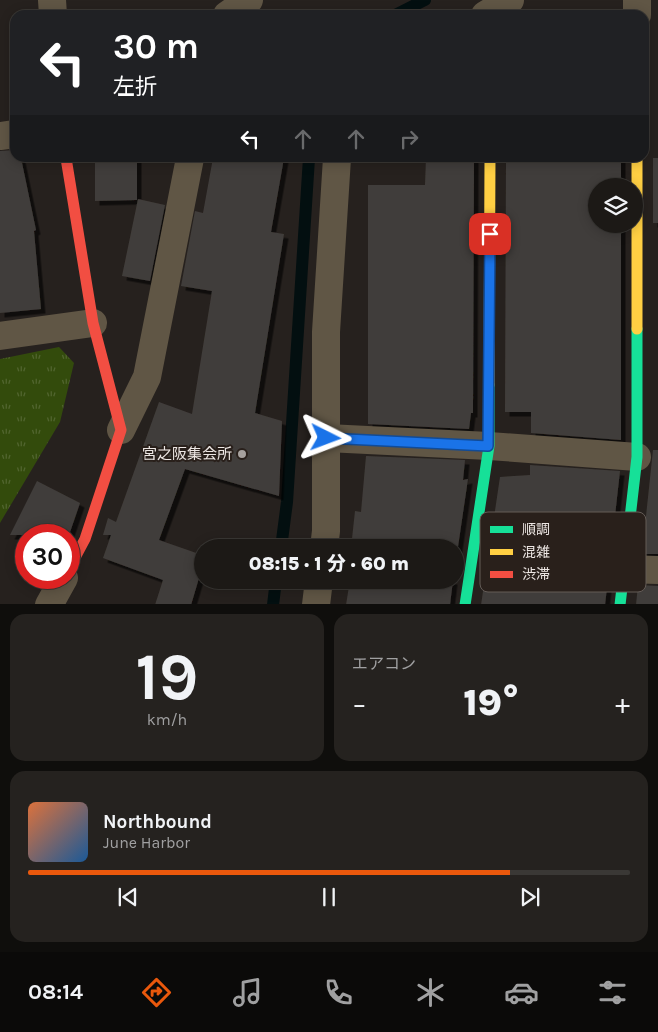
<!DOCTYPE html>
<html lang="ja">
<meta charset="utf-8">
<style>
body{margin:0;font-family:Karla,"Noto Sans JP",sans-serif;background:#25221f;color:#f1f3f6;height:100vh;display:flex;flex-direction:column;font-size:19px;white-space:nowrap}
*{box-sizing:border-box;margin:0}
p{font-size:16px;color:#a0a0a1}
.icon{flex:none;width:28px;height:28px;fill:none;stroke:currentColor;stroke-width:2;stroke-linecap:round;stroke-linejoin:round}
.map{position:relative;height:604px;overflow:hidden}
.sheet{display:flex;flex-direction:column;gap:10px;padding:10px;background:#0f0e0c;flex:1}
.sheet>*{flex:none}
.top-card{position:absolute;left:10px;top:10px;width:639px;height:152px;border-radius:15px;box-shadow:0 2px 12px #0003,0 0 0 1px #3a3835;background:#202124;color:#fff;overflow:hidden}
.buttons{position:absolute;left:588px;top:178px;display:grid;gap:10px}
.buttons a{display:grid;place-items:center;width:55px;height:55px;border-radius:50%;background:#1c1916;box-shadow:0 2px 12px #0003,0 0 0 1px #3a3835;font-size:25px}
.speed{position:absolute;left:15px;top:524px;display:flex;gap:10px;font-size:25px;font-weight:700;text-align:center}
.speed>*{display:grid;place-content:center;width:65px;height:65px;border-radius:50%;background:#1c1916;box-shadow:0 2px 12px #0003,0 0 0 1px #3a3835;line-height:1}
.speed .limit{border:8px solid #d22;background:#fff;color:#111}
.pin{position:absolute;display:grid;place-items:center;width:42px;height:42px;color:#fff;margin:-21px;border-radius:10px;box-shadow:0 2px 8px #0006}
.me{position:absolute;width:55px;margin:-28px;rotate:93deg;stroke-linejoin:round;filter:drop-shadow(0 0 4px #0008)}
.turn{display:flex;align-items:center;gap:18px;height:105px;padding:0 20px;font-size:22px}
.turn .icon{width:65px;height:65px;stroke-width:2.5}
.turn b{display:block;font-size:35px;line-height:42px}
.lanes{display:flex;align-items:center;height:48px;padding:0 20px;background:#0003;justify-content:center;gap:25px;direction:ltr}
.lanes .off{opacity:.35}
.big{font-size:38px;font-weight:800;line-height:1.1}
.sheet .widget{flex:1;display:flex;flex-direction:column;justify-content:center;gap:8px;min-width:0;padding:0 18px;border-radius:15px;background:#25221f}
.sheet .dial{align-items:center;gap:0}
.dial b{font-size:65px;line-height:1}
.song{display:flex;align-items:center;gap:15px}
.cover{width:60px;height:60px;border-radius:8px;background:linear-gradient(135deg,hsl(20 70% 55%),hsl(210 70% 35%))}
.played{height:5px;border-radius:2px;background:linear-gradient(90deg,#ea580c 80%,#3a3835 80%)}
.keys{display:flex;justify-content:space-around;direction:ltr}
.heat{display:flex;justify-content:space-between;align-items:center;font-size:28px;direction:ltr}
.sheet .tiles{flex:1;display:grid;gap:10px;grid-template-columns:1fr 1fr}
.widget:last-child{grid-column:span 2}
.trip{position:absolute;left:194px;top:539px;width:270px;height:50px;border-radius:25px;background:#1c1916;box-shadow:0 2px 12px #0003,0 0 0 1px #3a3835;font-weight:800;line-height:50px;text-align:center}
.tabs{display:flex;height:80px;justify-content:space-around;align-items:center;background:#0b0a09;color:#a0a0a1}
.tabs .icon{width:35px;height:35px}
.tabs .active{color:#ea580c}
.tabs b{font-size:22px;color:#f1f3f6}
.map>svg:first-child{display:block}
.park{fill:url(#park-tufts)}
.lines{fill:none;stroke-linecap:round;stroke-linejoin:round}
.stream{stroke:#030f10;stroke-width:12}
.building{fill:#413d3a;filter:url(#shadow)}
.street{stroke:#605645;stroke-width:28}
.fast{stroke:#16e098;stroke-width:11}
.slow{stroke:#ffcf43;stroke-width:11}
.jam{stroke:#f24e42;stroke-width:11}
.route-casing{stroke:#114b97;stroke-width:12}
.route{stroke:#1a73e8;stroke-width:9}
.poi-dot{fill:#a7a29f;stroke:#29201b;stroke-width:2}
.labels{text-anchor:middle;stroke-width:4;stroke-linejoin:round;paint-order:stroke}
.poi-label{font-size:15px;fill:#ede7e4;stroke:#29201b;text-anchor:end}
.key{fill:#29201b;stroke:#645c57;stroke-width:1}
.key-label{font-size:14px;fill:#ede7e4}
</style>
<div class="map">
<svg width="658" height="605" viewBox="0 0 658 605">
<defs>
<pattern id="park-tufts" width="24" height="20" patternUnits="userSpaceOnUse" patternTransform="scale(1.25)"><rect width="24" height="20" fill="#334b0c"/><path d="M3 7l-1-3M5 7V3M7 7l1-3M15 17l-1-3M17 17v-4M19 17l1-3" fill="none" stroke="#51652f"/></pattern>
<filter id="shadow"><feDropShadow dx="4.5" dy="4.5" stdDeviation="0" flood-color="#0009"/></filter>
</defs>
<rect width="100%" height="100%" fill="#26211e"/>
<polygon class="park" points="59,347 74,363 60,422 0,523 0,359"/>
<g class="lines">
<g class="stream">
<polyline points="395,15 425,0"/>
<polyline points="281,548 287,502 309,158"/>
<polyline points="273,605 276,580"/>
</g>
</g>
<g class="building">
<polygon points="15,150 15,158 21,158 36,230 34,231 41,309 0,313 0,151"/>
<polygon points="95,158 137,158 137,200 95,201"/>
<polygon points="213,158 284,158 271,232 284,234 255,413 282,421 279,496 185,469 159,540 202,555 202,568 191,605 155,605 163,580 103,558 111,535 103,535 108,518 116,522 159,402 192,414 212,291 181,286 195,211 203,213"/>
<polygon points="426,158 474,158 473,413 471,413 469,429 368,424 368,185 425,185"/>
<polygon points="506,158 621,158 621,186 596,186 596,224 621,224 621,440 531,433 531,412 505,412"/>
<rect x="653" y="158" width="5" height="65"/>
<polygon points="138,199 165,205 150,281 122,276"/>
<polygon points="653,450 658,450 658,554 642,554"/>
<polygon points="366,456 465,460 463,480 468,479 455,567 455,548 351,548 355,511 361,512"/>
<polygon points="530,465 620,471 605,605 481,605 500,477 530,475"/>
<polygon points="37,481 80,503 69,535 10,535"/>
<polygon points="350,580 453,580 450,605 346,605"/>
<polygon points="638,585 658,586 658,605 636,605"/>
</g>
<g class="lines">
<g class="street">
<polyline points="52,0 53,15"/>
<polyline points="637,0 637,15"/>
<polyline points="227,15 249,0"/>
<polyline points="485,15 510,0"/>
<polyline points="0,136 15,134"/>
<polyline points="0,336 93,323"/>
<polyline points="121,430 147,377 190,158"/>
<polyline points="327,438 489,446 637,457"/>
<polyline points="324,548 326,531 326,332 337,158"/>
<polyline points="624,569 658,570"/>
<polyline points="49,605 64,578"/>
<polyline points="316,605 319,580"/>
</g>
<g class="fast">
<polyline points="465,605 489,446 489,385"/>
<polyline points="620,605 637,457 637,329"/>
</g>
<g class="slow">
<polyline points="637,158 637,329"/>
<polyline points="489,385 490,158"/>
</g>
<polyline class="jam" points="66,158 93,323 121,430 85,539 69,569"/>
</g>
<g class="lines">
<defs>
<polyline id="route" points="326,438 488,446 490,234"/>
</defs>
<use href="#route" class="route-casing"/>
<use href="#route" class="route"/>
</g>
<circle class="poi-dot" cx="242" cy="454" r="5"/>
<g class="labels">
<g class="poi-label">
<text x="232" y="459">宮之阪集会所</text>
</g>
</g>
<rect x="480" y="512" width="166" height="80" rx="8" class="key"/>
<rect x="490" y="526" width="23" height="7" fill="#16e098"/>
<rect x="490" y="549" width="23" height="6" fill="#ffcf43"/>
<rect x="490" y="571" width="23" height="7" fill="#f24e42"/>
<g class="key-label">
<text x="522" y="534">順調</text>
<text x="522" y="557">混雑</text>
<text x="522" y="579">渋滞</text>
</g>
</svg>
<div class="buttons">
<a><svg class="icon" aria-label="layers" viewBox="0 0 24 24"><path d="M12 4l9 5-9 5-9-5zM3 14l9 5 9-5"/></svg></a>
</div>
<div class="speed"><div class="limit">30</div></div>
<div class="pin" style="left:490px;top:234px;background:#d93025"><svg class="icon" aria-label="arrive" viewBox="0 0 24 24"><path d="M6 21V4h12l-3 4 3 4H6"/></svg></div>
<svg class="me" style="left:326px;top:438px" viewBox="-20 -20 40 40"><path d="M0-17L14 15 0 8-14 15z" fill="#1a73e8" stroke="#fff" stroke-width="4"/></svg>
<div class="trip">08:15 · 1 分 · 60 m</div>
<div class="top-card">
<div class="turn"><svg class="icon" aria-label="left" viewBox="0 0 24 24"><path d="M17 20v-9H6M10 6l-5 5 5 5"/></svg><div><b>30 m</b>左折</div></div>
<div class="lanes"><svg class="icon" aria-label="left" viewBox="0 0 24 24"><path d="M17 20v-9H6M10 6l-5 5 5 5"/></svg><svg class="icon off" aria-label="ahead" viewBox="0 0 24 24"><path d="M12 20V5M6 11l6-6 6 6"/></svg><svg class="icon off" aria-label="ahead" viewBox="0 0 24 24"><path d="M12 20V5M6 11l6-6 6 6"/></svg><svg class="icon off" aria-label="right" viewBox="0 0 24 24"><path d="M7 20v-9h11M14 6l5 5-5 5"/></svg></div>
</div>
</div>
<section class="sheet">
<div class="tiles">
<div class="widget dial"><b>19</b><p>km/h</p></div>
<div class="widget"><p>エアコン</p>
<div class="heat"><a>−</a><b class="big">19°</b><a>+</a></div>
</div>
<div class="widget">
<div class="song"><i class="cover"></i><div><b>Northbound</b><p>June Harbor</p></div></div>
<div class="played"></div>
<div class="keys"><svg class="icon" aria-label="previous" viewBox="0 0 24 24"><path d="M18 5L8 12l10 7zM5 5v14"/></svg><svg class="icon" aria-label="pause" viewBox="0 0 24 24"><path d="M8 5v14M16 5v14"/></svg><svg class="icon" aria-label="next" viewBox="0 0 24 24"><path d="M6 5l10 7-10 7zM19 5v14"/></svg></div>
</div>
</div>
</section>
<nav class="tabs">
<b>08:14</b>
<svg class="icon active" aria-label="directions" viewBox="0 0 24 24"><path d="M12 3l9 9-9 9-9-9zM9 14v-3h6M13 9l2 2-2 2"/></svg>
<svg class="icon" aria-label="music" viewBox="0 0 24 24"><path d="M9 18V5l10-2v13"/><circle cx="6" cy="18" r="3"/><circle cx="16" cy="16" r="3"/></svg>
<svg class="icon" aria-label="phone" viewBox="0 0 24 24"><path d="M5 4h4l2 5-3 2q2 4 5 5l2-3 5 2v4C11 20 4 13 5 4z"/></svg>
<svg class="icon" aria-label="climate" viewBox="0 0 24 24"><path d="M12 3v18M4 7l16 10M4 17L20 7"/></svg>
<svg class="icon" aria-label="car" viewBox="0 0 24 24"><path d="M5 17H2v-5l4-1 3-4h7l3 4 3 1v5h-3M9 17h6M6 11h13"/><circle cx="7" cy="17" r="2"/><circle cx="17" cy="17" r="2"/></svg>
<svg class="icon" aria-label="filters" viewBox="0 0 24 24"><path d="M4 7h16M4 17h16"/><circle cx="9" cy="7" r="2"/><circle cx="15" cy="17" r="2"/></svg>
</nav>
